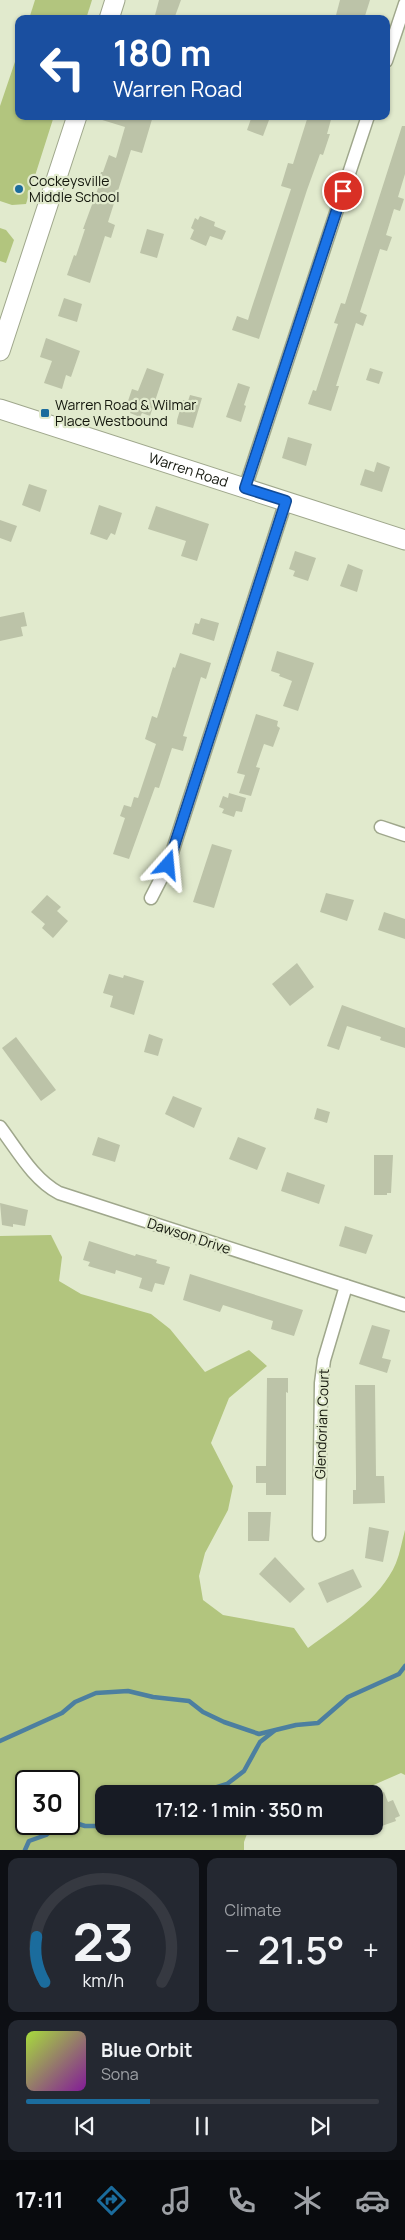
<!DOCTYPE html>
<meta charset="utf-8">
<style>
body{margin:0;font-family:Manrope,sans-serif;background:#242831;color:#f1f3f6;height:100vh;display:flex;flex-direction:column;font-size:19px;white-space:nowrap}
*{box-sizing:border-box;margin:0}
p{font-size:16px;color:#9ea1a6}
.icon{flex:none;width:28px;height:28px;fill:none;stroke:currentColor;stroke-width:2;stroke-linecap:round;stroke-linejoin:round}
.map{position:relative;height:1850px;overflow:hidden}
.details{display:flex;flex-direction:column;gap:8px;padding:8px;background:#0d0f14;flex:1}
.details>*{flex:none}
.guide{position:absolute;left:15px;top:15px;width:375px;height:105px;border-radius:10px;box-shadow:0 1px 4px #0004;background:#1a4fa0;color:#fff;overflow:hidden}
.speed{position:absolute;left:15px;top:1770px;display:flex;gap:10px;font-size:25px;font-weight:700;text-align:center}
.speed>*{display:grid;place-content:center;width:65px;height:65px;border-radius:50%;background:#171b24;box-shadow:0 1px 4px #0004;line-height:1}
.speed .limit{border:2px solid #111;border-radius:8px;background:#fff;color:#111}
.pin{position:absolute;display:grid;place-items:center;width:42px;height:42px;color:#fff;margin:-21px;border:2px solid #fff;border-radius:50%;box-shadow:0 1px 5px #0007}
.me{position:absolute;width:55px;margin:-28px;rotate:18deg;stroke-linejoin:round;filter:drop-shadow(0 0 4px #0008)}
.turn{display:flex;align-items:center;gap:18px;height:105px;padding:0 15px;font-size:22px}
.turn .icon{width:65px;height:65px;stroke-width:2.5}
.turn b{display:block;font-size:35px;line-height:42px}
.big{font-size:38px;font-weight:600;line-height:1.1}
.details .card{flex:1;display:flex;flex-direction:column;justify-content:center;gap:8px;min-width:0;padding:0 18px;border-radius:10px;background:#242831}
.details .dial{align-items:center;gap:0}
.dial svg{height:130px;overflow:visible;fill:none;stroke:#363941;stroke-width:7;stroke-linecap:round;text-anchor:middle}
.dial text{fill:#f1f3f6;stroke:none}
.song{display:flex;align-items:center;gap:15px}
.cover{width:60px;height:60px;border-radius:8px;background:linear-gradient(135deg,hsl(80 70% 55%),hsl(290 70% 35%))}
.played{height:5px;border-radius:2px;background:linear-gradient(90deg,#1b6c9d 35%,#363941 35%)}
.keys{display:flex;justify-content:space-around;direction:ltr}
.heat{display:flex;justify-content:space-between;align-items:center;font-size:28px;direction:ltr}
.details .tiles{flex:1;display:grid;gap:8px;grid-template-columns:1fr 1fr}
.card:last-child{grid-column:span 2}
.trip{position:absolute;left:95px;top:1785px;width:288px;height:50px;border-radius:10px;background:#171b24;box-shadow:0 1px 4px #0004;font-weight:600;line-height:50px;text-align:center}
.menu{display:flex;height:80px;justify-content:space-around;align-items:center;background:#090b0e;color:#9ea1a6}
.menu .icon{width:35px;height:35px}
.menu .on{color:#1b6c9d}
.menu b{font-size:22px;color:#f1f3f6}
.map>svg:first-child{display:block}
.green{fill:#b2c57e;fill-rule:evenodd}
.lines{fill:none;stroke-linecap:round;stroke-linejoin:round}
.stream{stroke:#4c7fa0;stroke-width:4.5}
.building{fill:#bcc3a8}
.street-casing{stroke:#9fa78c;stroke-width:15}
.secondary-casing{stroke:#9fa78c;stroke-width:21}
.street{stroke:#fff;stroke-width:12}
.secondary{stroke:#fff;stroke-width:19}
.route-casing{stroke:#114b97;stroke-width:12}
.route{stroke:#1a73e8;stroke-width:9}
.poi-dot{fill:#1b6c9d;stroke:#e1eacd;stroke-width:2}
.labels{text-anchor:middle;stroke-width:4.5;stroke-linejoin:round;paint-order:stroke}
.poi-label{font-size:14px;fill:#13160c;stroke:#e1eacd;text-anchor:start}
.street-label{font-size:14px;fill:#13160c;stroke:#e1eacd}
</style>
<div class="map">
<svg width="405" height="1850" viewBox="0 0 405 1850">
<rect width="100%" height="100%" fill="#e1eacd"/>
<g class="green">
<polygon points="35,0 92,0 86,19 29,19"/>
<polygon points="19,50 19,116 54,116 26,204 12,205 0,201 0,106"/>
<polygon points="0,228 6,230 14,240 6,263 0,261"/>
<path d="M51,1235L62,1257L59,1281L81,1294L151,1314L170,1329L205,1372L249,1350L267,1366L229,1398L211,1443L233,1486L228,1510L205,1553L199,1576L203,1600L223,1615L294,1628L308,1648C338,1626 381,1599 396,1563C400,1553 402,1541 405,1530V1775L401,1773L353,1794H104V1826H250L244,1842V1850H0V1236ZM69,1781V1824H26V1781Z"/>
</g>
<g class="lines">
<g class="stream">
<polyline points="0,1741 62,1713 75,1702 96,1693 128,1691 153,1697 189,1701 203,1712 224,1722 259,1734 296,1725 318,1723 348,1697 399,1674 405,1666"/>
<polyline points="195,1794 227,1784 244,1771 260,1742 274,1731"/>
<polyline points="69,1821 85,1826 104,1826"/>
<polyline points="25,1850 29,1841 46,1835 59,1824"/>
</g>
</g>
<g class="building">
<polygon points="159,0 181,0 174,19 154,19"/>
<polygon points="340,0 370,0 364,19 335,19"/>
<polygon points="99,116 153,116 142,153 131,150 108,222 115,225 111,238 105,236 90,283 67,275 74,255 76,256 85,229 83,229 100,183 98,182 101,172 103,172 109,155 116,158 125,127 99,119"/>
<polygon points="252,116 269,120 263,136 247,130"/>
<polygon points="308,116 332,116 327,134 330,134 323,155 320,154 307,190 259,339 232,330 237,316 248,320 250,313 291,189 281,186 288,163 293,164"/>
<polygon points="402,126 405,126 405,174 398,197 404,199 400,211 394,209 386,235 392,237 387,251 380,249 360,312 367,315 363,326 356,323 336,386 339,386 331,411 308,404 313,390 316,391 338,324 334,323 341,303 345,304"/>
<polygon points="200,216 215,222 214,226 226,231 222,240 210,236 206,246 190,239 194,230 191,228 195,218 198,220"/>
<polygon points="147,229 164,234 157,258 140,253"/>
<polygon points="64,298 82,304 77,322 58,316"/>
<polygon points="46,338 80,351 71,377 66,375 62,389 44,383 52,361 40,357"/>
<polygon points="147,368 164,374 150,416 142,413 140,417 130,413 132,409 126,407 132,389 138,391"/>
<polygon points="370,368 383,372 379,384 366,380"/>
<polygon points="238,383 250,387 244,405 246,406 241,422 226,417"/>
<polygon points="190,395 202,398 193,428 177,424 177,420 183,400 188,401"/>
<polygon points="288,437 312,444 306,466 282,458"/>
<polygon points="377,462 390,467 382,492 360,485 365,469 374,472"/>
<polygon points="29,484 47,490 40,512 22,505"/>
<polygon points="99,505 122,513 115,535 111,533 107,540 90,534"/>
<polygon points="156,506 209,524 197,561 181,556 186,541 148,529"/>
<polygon points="0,520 17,526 11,542 0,538"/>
<polygon points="295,551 316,558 308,581 293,576 295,571 289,569"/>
<polygon points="348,564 363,570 357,592 340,586"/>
<polygon points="24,612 27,626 21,627 23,636 0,641 0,617"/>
<polygon points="201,618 219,623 214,641 192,634 195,623 199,624"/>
<polygon points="277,651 314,663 298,711 283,706 292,681 279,676 280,674 271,671"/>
<polygon points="180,653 211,663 206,679 201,677 183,736 187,737 183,751 172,748 159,788 155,787 129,859 113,854 125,818 120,816 124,805 131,807 134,797 138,798 156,744 145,739 152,716 157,718 173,667 175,668"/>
<polygon points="256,714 278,721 277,726 280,728 273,747 264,744 256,767 260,768 251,796 239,793 245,775 237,773"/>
<polygon points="229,793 246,798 242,812 236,811 234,817 222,813 224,809 219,807 223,796 228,798"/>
<polygon points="212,844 232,850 214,908 193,902"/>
<polygon points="326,893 354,900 347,921 320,912"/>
<polygon points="47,895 61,907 57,911 68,921 53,938 42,928 45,924 31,912"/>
<polygon points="384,912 405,919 405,939 378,930"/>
<polygon points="297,963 314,987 290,1006 272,984"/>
<polygon points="109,974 123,978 124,975 144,981 134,1015 110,1007 113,996 103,993"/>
<polygon points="342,1005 405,1028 405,1048 380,1040 381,1037 347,1026 339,1050 327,1046"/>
<polygon points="149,1034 163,1039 158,1056 144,1052"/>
<polygon points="16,1037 56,1090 41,1101 2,1048"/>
<polygon points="173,1096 202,1108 194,1128 165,1114"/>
<polygon points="317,1108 330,1112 327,1123 314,1119"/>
<polygon points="98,1137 120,1145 115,1162 92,1155"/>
<polygon points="238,1137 266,1148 257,1170 229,1159"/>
<polygon points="374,1155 393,1155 391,1193 387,1193 387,1195 374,1195"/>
<polygon points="287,1172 325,1185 319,1204 281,1191"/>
<polygon points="0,1203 28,1210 25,1226 13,1224 13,1227 2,1225"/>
<polygon points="345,1226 373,1235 366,1254 339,1246"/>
<polygon points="89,1241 135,1256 136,1254 157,1260 156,1263 170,1267 164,1285 155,1283 152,1292 139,1288 142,1278 116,1270 115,1274 88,1266 90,1262 83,1260"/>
<polygon points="190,1274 303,1310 294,1336 271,1329 273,1321 223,1305 220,1312 183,1300"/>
<polygon points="372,1325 390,1330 382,1358 391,1360 387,1373 359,1364"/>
<polygon points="267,1378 288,1378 288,1393 286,1392 286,1495 266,1495 266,1483 256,1483 256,1466 266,1466"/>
<polygon points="355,1385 375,1385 376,1476 384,1476 385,1503 353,1504 353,1490 356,1490 356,1476"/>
<polygon points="248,1512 271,1512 269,1541 248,1541"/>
<polygon points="369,1527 389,1531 383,1562 365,1558"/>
<polygon points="275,1557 305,1589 290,1603 259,1574"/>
<polygon points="353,1569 362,1587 327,1603 318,1583"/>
<polygon points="384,1792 388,1802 393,1800 400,1816 395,1818 396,1821 376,1828 374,1822 374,1809 377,1808 374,1796"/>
</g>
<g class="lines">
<defs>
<g id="street">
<polyline points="386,61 405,4"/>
<polyline points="245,488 368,116"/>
<polyline points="381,827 405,835"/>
<polyline points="151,898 168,865 286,501"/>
<path d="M0,1127C18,1151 33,1179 59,1193L405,1305"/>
<polyline points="319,1535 321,1383 324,1360 346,1286"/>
</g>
<g id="secondary">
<polyline points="109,19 115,0"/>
<polyline points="0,351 77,116"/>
<path id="s1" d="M0,409L405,540"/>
</g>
</defs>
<use href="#street" class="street-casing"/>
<use href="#secondary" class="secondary-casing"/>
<use href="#street" class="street"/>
<use href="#secondary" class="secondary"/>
</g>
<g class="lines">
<defs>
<polyline id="route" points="168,865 286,501 245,488 343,191"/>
</defs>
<use href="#route" class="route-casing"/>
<use href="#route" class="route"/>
</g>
<g class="poi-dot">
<circle cx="19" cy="189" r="5"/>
<rect x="40" y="408" width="10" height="10" rx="2.5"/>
</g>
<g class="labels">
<g class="poi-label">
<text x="29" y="186">Cockeysville<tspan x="29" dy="16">Middle School</tspan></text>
<text x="55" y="410">Warren Road &amp; Wilmar<tspan x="55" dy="16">Place Westbound</tspan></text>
</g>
<g class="street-label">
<text dy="5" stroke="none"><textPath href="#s1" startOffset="198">Warren Road</textPath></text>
<text transform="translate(189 1236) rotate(18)" y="5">Dawson Drive</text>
<text transform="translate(322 1424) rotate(-88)" y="5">Glendorian Court</text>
</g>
</g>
</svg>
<div class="speed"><div class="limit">30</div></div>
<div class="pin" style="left:343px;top:191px;background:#d93025"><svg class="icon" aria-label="arrive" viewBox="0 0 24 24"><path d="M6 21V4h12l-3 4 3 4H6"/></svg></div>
<svg class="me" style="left:168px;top:865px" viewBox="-20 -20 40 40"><path d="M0-17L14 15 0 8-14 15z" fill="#1a73e8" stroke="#fff" stroke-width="4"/></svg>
<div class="trip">17:12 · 1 min · 350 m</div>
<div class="guide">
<div class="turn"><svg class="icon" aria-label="left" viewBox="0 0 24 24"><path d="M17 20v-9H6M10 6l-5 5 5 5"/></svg><div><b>180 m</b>Warren Road</div></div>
</div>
</div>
<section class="details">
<div class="tiles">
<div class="card dial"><svg viewBox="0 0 100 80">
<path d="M14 69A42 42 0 1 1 86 69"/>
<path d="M14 69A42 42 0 0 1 9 41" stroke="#1b6c9d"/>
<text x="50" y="56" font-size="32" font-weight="700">23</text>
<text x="50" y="72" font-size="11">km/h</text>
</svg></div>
<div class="card"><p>Climate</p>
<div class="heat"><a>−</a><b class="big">21.5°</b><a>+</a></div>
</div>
<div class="card">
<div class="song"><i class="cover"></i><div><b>Blue Orbit</b><p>Sona</p></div></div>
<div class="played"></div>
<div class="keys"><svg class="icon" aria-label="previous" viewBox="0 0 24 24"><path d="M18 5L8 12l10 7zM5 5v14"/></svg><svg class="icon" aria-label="pause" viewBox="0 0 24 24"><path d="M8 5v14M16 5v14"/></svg><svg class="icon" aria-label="next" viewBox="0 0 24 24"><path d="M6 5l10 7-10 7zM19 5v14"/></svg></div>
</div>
</div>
</section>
<nav class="menu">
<b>17:11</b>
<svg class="icon on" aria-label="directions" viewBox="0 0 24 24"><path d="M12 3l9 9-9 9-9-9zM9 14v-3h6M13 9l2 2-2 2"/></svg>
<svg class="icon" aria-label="music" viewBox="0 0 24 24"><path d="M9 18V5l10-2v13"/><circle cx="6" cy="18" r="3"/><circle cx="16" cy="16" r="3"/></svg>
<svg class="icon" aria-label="phone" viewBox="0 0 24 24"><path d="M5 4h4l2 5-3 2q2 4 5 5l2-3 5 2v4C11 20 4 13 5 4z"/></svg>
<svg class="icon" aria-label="climate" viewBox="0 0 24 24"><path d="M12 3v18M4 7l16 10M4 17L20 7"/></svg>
<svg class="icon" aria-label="car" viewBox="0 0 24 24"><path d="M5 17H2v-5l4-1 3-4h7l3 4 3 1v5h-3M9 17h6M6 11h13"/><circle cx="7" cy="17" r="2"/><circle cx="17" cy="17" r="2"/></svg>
</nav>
